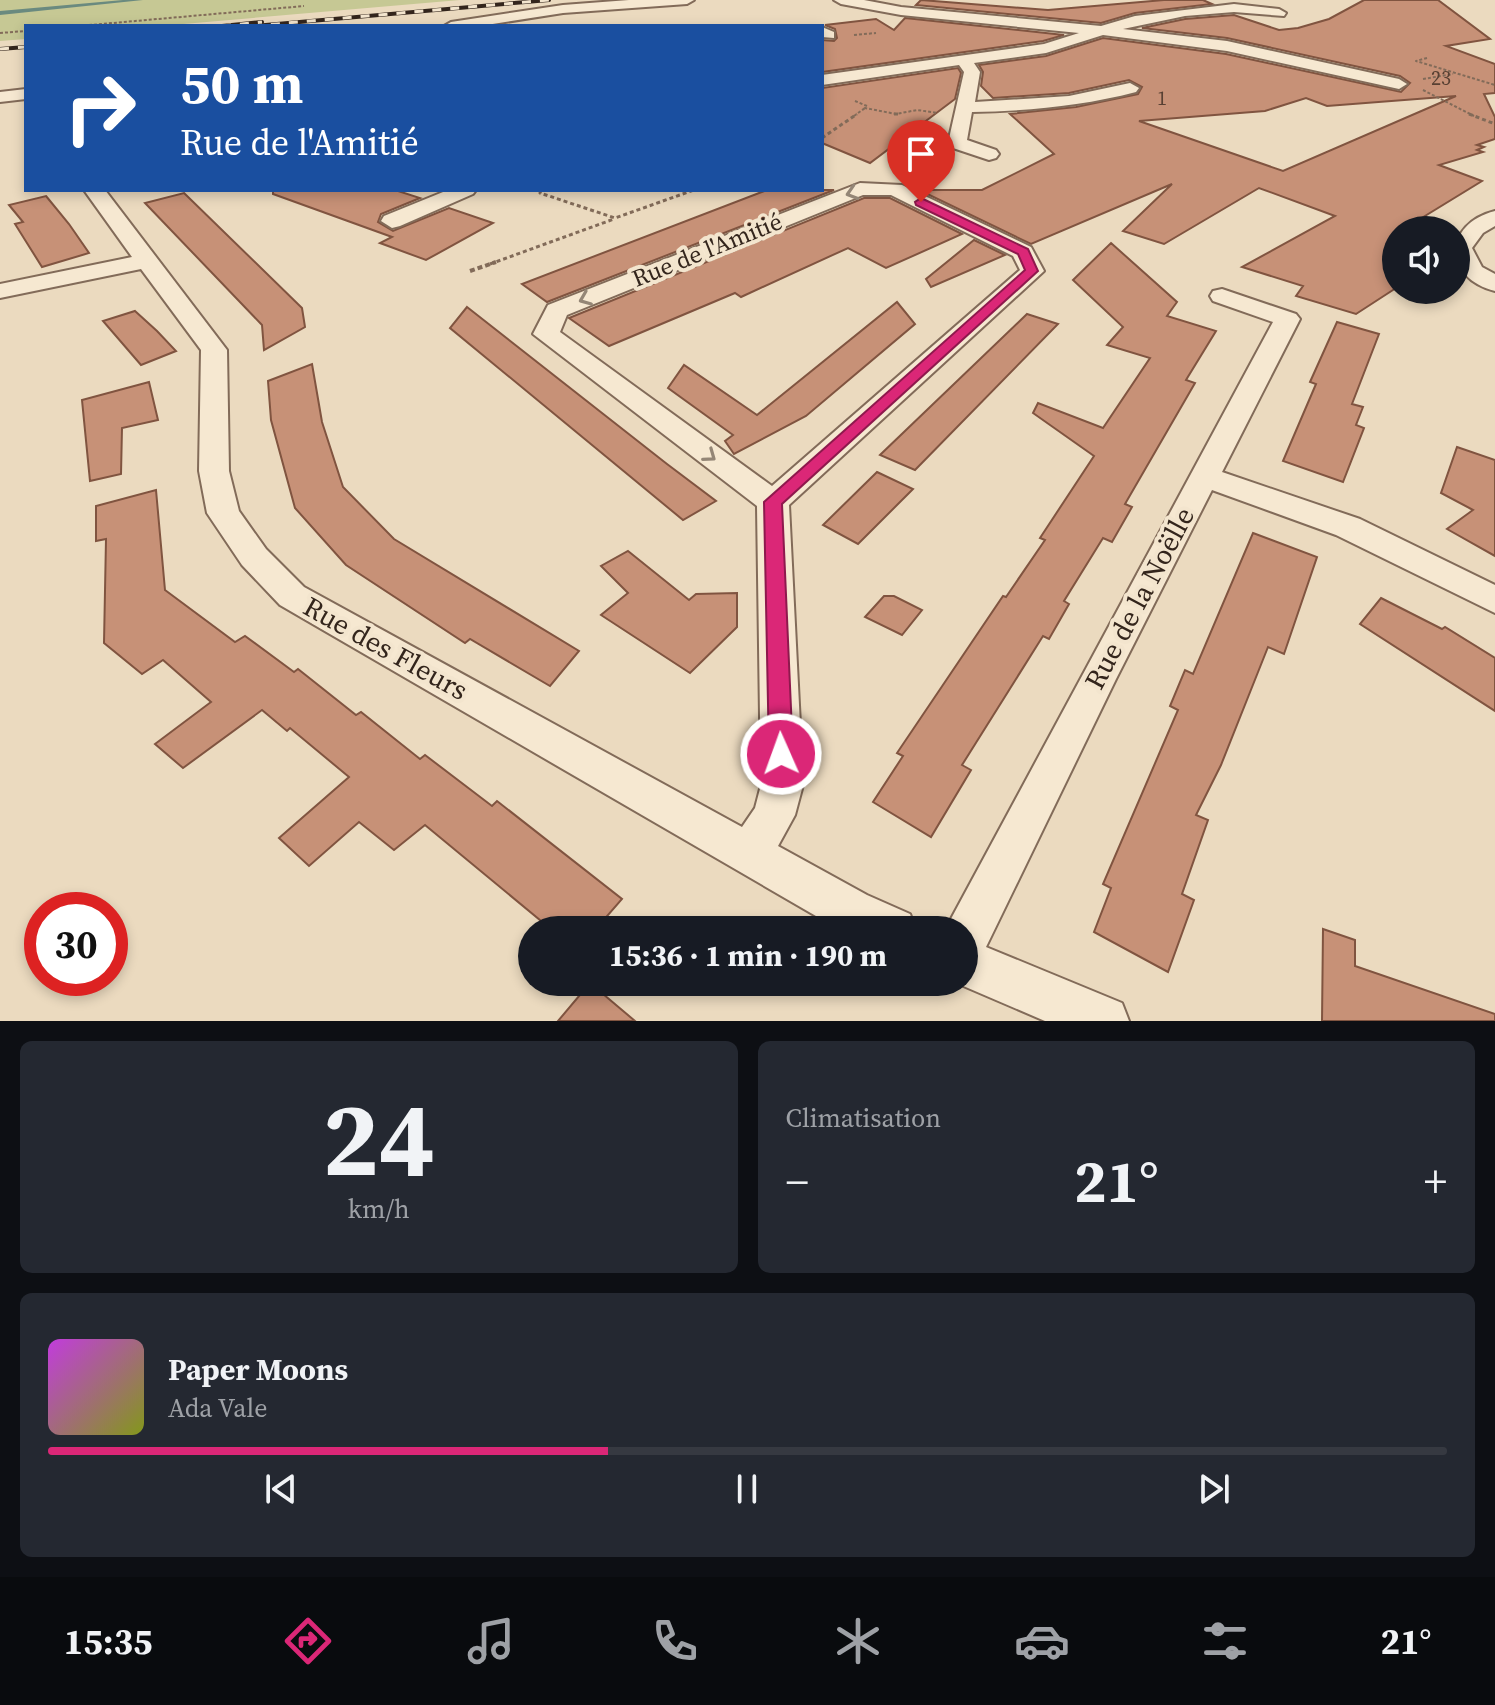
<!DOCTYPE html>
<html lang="fr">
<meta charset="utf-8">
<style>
body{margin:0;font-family:"Source Serif 4",serif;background:#242831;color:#f1f3f6;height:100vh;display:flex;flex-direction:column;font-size:30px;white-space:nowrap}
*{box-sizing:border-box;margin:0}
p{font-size:26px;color:#9ea1a6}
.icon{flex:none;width:44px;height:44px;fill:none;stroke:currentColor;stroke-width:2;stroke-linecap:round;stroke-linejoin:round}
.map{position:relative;height:1021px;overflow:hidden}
.side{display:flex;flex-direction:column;gap:20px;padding:20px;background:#0d0f14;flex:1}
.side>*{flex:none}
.banner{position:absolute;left:24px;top:24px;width:800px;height:168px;border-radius:0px;box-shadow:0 4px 12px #0003;background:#1a4fa0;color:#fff;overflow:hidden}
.buttons{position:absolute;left:1382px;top:216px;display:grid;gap:16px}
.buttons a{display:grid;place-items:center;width:88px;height:88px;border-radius:50%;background:#171b24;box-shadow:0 4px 12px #0003;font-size:40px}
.speed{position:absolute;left:24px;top:892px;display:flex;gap:16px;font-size:40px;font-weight:700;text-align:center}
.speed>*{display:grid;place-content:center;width:104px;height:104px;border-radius:50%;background:#171b24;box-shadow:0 4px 12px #0003;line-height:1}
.speed .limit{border:12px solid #d22;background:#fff;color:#111}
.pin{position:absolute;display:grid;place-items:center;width:68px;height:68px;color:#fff;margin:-82px -34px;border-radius:50% 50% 50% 0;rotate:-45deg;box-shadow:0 0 8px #0007}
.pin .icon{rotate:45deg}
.me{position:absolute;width:88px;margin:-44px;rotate:358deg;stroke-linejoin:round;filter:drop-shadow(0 0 6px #0008)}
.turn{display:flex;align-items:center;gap:28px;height:168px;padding:0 24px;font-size:36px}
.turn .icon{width:104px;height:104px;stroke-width:2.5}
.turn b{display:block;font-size:56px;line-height:68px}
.big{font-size:60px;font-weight:700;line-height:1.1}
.side .tile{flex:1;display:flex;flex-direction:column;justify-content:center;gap:12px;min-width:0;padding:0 28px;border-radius:12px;background:#242831}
.side .dial{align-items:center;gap:0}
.dial b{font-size:104px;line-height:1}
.song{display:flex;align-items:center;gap:24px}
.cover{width:96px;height:96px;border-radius:12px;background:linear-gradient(135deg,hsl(290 70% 55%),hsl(70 70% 35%))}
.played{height:8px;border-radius:4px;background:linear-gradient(90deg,#db2777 40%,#363941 40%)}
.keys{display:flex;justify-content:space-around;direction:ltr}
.heat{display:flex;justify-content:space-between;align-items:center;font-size:44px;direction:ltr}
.side .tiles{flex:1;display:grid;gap:20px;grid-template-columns:1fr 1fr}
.tile:last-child{grid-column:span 2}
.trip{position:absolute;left:518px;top:916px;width:460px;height:80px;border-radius:40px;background:#171b24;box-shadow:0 4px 12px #0003;font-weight:700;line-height:80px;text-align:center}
.menu{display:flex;height:128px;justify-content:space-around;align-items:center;background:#090b0e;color:#9ea1a6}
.menu .icon{width:56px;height:56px}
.menu .on{color:#db2777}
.menu b{font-size:36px;color:#f1f3f6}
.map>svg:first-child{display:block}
.green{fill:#c6c894}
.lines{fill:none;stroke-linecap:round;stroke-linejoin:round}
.stream{fill:#6a8a7f;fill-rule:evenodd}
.building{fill:#c79177;stroke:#805440;stroke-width:2;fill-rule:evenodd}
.street-casing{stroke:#826b59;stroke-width:4}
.path-far2{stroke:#826b59;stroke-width:2;stroke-dasharray:3 2;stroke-linecap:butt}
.path-far1{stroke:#826b59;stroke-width:3;stroke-dasharray:4 3;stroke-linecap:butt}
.path{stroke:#826b59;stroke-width:4;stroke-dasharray:5 3;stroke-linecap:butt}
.street{fill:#f6e8d1;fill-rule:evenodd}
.rail-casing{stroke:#33251c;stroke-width:4}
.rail{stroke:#f3e5ce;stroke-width:3;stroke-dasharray:9;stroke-linecap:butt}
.oneway{stroke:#948676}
.route{fill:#db2777;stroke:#8e194d;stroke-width:2}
.labels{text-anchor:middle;stroke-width:8;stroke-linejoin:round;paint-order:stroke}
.far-number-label{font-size:20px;fill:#584033}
.far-street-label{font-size:24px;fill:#33251c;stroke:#f3e5ce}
.street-label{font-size:28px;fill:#33251c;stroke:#f3e5ce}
</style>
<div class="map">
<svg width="1495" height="1021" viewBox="0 0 1495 1021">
<rect width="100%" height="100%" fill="#ebdabf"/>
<polygon class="green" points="0,0 460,0 160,26 26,26 26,39 0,41"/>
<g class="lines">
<polygon class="stream" points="123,0 143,0 0,15 0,11"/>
</g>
<g class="building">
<polygon points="921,0 1048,10 1164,0 1203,0 1212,4 1135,13 1101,23 916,5"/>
<path d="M1364,0H1438L1490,39L1446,46L1495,64V93L1484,94L1495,117V139L1477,145L1484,147L1477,150L1483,152L1439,165L1482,181L1402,230H1396V288L1356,314L1296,296L1303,286L1242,267L1335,216L1259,188L1164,244L1123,231L1172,184L1031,244L919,190H982L1054,154L1010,114L1076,107L1138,94L1142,87L1129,80L1069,93L993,98L981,86L983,72L979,65L1046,56L1103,38L1226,54L1401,92L1410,83L1400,76L1227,38L1142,28L1185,19L1234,15L1279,30L1298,28L1329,19ZM1456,96L1283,171L1139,121L1265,111L1306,98L1327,106Z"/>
<polygon points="905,18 1064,35 1043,41 822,72 822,40 834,41 837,38 835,29 825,25 876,19 894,30"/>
<polygon points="958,68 961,73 955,99 870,163 822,143 822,88"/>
<polygon points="273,190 395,190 420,198 381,214 378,222 393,231 449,208 493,223 426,260 380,243 392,237 273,194"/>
<polygon points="767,190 834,190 547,302 522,284"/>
<polygon points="184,193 302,308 305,327 264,350 262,325 145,203"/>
<polygon points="46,196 69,224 89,253 42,267 15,224 23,222 9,205"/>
<polygon points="864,198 890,198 962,234 886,268 848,248 741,297 735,293 609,346 569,318"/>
<polygon points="974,240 1005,255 931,287 926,279"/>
<polygon points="1111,243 1177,302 1167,316 1216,331 1186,380 1195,383 1125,504 1132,507 1112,542 1103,538 1064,601 1069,604 1049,639 1043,636 962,765 971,770 931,837 873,802 903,756 897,753 1003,596 1006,597 1045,540 1040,538 1094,456 1033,413 1038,403 1103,428 1150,358 1107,345 1123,327 1073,280"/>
<polygon points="897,302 915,324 806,416 734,454 725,441 733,435 668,388 684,365 757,415"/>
<polygon points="467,307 667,464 716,501 683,520 450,328"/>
<polygon points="135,311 157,331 176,351 141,365 103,321"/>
<polygon points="1027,314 1058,324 915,470 880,455"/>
<polygon points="1337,322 1379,334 1352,404 1363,407 1356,425 1364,428 1343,482 1283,461 1316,384 1310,382"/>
<polygon points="312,364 322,422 343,487 394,539 579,651 550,686 470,639 465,643 346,565 295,508 271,420 268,381"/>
<polygon points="149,382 158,420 122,428 121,474 90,481 82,400"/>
<polygon points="1457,447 1495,460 1495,556 1447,529 1473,510 1441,493"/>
<polygon points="877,472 913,489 858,544 823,525"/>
<polygon points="156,490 165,590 235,642 245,636 294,672 298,669 356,715 361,712 420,759 425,755 492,806 497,801 622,899 595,930 552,930 425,825 394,850 359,822 309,866 279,838 349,777 290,728 287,731 262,710 183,768 155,744 211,702 163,660 142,674 104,643 106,539 96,541 96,506"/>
<polygon points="1253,533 1317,557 1284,654 1268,647 1221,765 1196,815 1208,820 1182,894 1194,900 1168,972 1094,932 1111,888 1103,884 1178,710 1170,706 1185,670 1193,674"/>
<polygon points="628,551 689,600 696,594 737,593 737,627 690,673 601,615 628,593 601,566"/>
<polygon points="884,596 894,596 922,610 902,635 865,617"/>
<polygon points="1381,598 1442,629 1445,627 1495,658 1495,711 1360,624"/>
<polygon points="1323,929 1355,940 1355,966 1495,1014 1495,1021 1322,1021"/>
<polygon points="590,983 635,1021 558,1021"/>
</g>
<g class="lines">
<defs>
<g id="street">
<polygon points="629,0 694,0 687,4 563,13 480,26 444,26 451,22 563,5"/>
<path d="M834,0H864L901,7L1101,26L1135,16L1234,4L1279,9L1286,13L1284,16L1234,12L1185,16L1123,29L1227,41L1399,79L1407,84L1399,89L1227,51L1103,35L1046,53L974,63L980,72L975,102L1069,96L1130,83L1139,88L1136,92C1082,106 1028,111 972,112L967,140L996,150L999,154L996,158L989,160L950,147L948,143L964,72L959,65L822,85V75L1044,44L1079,33L901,15L841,4Z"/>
<polygon points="822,27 834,32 834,38 822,37"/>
<polygon points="26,89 26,99 0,102 0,92"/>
<path d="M860,183L902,185L1031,247L1044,271L789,505L803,785L795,815L778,846L867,895L910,914L916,930H842L835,927L280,605L242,565L207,513L199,471L201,350L141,269L0,298V284L132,257L84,190H105L227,350L229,471L239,511L266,549L304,587L742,827L755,808L761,785L757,506L533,334L548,305ZM863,195H891L1013,256L1020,270L772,486L560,332L567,315Z"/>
<polygon points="448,190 476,190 473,194 400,226 392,228 381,221 384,216"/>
<path d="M1495,211V226L1483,233L1472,248L1482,267L1495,274V291C1443,278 1443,224 1495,211Z"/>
<polygon points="1222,289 1296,314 1300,319 1222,472 1360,519 1495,585 1495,613 1336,535 1212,490 1116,679 986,947 1122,1003 1129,1021 1045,1021 954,982 964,982 964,930 945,930 1273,322 1213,301 1210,296 1213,291"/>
</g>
</defs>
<use href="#street" class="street-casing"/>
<g class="path-far2">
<polyline points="79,26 304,6"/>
<polyline points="0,33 26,31"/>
<polyline points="854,35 876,33"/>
<polyline points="1427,58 1416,61 1495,85"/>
<polyline points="1423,79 1453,74"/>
<polyline points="1423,90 1474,116"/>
<polyline points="855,101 867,106 865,108 896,114 917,110 938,113"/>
<polyline points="854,116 865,108"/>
</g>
<g class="path-far1">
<polyline points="894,114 898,114"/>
<polyline points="1469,114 1495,124"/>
<polyline points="822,138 857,114"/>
<polyline points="541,190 540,193 615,218 694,190"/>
<polyline points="490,264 614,219"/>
</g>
<polyline class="path" points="470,271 496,262"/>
<use href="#street" class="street"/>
<defs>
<g id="rail">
<polyline points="222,26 262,22"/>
<polyline points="253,26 549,0"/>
<polyline points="0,49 26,47"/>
</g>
</defs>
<use href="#rail" class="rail-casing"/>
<use href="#rail" class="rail"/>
</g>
<defs><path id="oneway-chevron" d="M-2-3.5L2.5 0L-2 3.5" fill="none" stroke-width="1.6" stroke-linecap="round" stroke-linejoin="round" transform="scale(2)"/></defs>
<g class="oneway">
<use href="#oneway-chevron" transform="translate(852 193) rotate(163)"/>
<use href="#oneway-chevron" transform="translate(585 299) rotate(158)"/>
<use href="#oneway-chevron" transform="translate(710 456) rotate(36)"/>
</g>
<polygon class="route" points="921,198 1028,249 1038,271 782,504 793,754 789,761 781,763 773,761 769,754 764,502 1025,270 1018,254 916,205 915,202"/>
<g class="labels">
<g class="far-number-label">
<text x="1441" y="85">23</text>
<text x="1162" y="105">1</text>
</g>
<g class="far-street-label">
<text transform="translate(707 250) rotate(-22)" y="8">Rue de l'Amitié</text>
</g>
<g class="street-label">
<text transform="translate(1139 598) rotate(-62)" y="10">Rue de la Noëlle</text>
<text transform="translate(386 648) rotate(29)" y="10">Rue des Fleurs</text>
</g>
</g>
</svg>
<div class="buttons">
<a><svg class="icon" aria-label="sound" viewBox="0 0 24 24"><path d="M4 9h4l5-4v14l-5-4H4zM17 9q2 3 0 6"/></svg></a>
</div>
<div class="speed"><div class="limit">30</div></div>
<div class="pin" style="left:921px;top:202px;background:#d93025"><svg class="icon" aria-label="arrive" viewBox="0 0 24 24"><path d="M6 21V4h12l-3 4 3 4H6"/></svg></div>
<svg class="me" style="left:781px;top:754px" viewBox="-20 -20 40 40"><circle r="17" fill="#db2777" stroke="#fff" stroke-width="3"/><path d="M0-11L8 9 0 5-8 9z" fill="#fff"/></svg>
<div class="trip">15:36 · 1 min · 190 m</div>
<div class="banner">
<div class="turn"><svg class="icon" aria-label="right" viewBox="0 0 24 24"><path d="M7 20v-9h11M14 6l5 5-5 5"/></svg><div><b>50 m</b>Rue de l'Amitié</div></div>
</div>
</div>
<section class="side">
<div class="tiles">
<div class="tile dial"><b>24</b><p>km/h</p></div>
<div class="tile"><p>Climatisation</p>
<div class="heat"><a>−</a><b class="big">21°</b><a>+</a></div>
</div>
<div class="tile">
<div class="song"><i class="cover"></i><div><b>Paper Moons</b><p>Ada Vale</p></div></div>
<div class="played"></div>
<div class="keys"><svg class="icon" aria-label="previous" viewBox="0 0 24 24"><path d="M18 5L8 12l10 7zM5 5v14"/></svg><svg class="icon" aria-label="pause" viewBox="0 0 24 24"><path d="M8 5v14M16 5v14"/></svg><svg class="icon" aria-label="next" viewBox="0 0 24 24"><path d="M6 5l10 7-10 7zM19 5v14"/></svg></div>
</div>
</div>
</section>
<nav class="menu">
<b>15:35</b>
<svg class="icon on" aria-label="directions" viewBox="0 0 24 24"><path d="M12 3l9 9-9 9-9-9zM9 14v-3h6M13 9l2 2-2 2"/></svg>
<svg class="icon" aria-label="music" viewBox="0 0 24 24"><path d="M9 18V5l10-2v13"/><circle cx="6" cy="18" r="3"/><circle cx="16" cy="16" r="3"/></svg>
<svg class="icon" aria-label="phone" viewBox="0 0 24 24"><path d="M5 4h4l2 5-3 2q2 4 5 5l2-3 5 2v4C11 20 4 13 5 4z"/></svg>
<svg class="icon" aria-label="climate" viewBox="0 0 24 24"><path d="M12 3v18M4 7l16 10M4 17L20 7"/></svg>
<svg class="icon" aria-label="car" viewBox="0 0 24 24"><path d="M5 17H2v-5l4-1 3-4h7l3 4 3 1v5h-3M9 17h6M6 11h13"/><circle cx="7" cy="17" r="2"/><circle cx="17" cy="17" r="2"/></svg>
<svg class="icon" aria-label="filters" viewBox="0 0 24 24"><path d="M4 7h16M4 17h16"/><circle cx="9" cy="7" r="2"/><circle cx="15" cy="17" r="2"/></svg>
<b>21°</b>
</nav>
